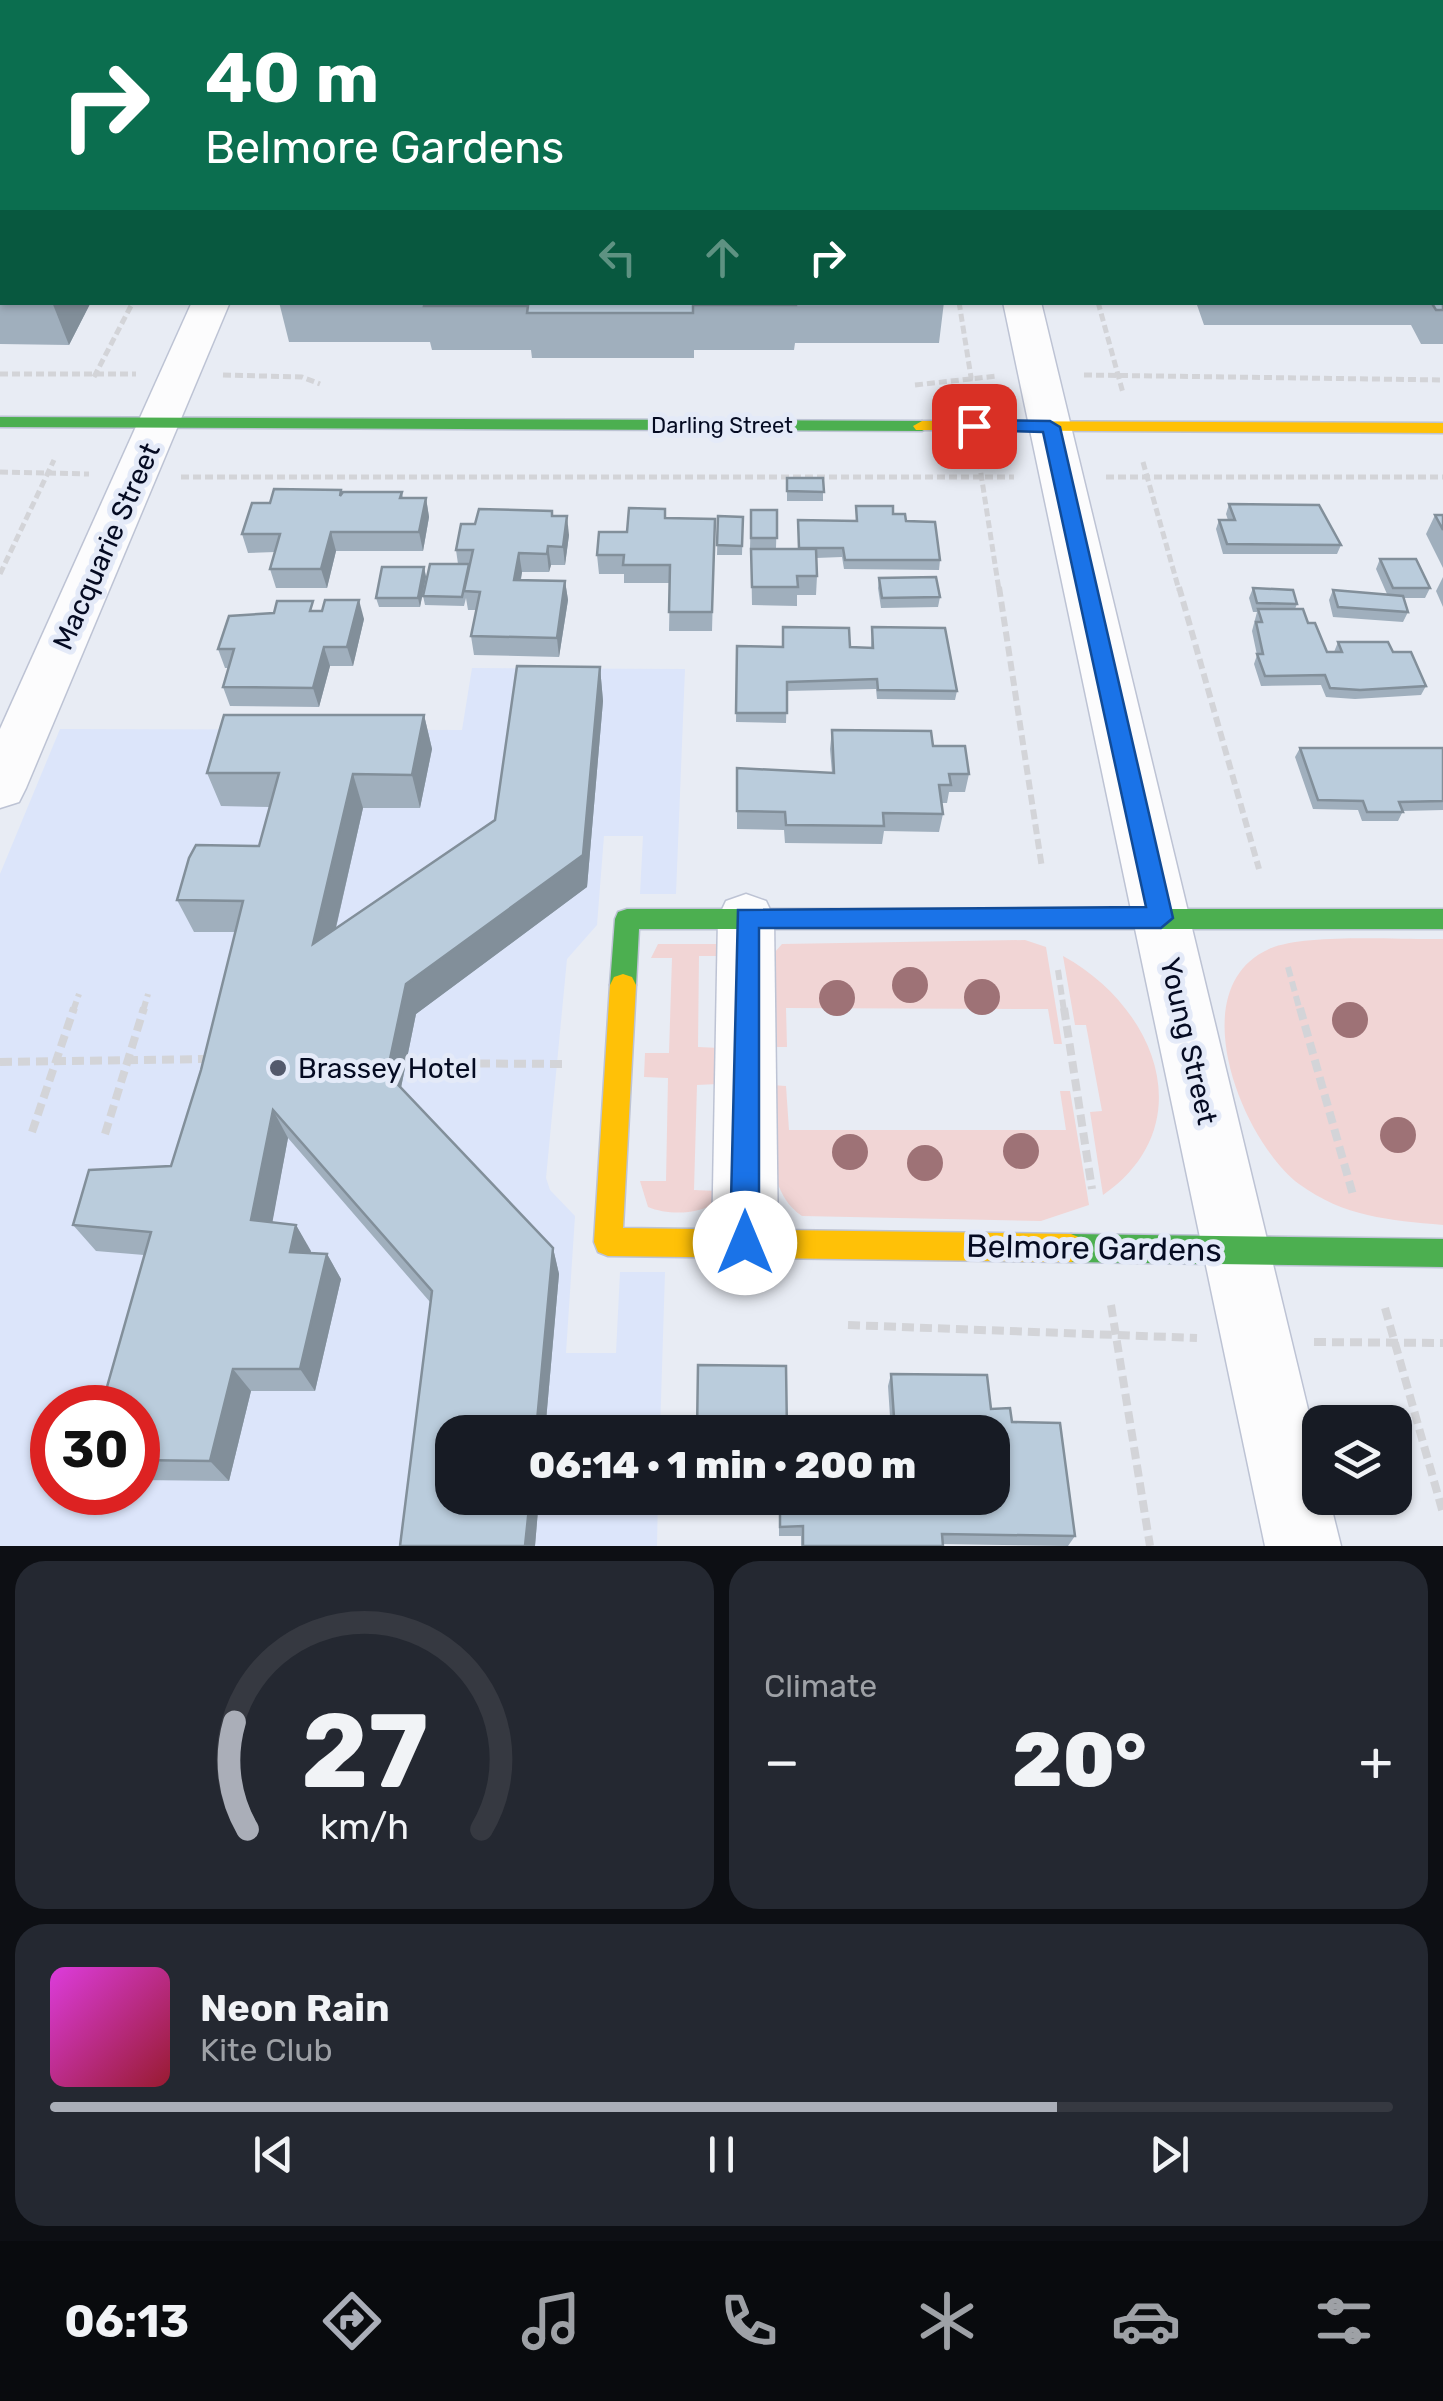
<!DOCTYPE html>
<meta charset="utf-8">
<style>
body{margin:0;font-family:Rubik,sans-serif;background:#242831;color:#f1f3f6;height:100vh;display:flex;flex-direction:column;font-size:38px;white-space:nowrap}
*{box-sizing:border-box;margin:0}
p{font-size:32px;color:#9ea1a6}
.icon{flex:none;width:55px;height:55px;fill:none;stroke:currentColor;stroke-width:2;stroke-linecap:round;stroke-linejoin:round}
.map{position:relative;height:1546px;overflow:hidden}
.side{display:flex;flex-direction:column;gap:15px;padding:15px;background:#0d0f14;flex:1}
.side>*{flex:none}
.hud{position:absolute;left:0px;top:0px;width:1445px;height:305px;box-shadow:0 2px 8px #0004;background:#0b6e4f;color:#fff;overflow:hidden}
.buttons{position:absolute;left:1302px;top:1405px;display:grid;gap:20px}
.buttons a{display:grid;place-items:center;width:110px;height:110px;border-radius:20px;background:#171b24;box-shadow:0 2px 8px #0004;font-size:50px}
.speed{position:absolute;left:30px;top:1385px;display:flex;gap:20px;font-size:50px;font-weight:700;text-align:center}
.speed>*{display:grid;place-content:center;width:130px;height:130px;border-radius:50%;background:#171b24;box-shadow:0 2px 8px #0004;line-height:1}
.speed .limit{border:15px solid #d22;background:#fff;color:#111}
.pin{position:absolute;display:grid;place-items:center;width:85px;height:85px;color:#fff;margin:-42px;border-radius:20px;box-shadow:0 5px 15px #0006}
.me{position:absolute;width:110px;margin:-55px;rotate:0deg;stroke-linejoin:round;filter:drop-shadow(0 0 8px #0008)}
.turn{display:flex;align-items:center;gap:35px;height:210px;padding:0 40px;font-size:45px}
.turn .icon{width:130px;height:130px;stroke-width:2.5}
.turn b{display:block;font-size:70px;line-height:85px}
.lanes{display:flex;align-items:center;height:95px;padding:0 40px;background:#0003;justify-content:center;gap:50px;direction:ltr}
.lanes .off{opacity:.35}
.big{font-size:75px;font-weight:800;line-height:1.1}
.side .card{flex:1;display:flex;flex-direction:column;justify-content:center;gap:15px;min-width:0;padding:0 35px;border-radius:30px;background:#242831}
.side .dial{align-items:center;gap:0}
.dial svg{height:260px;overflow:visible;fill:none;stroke:#363941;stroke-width:7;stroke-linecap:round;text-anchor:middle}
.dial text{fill:#f1f3f6;stroke:none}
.song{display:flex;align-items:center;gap:30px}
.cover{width:120px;height:120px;border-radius:15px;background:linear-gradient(135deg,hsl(300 70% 55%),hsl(350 70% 35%))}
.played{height:10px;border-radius:5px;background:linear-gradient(90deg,#aaaeb8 75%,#363941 75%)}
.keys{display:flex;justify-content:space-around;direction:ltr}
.heat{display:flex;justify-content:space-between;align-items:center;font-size:55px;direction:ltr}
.side .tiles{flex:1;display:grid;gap:15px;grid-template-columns:1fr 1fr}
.card:last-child{grid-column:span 2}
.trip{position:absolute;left:435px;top:1415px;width:575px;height:100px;border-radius:30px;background:#171b24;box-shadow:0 2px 8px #0004;font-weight:800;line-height:100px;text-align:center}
.menu{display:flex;height:160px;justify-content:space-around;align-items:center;background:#090b0e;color:#9ea1a6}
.menu .icon{width:70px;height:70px}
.menu .active{color:#aaaeb8}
.menu b{font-size:45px;color:#f1f3f6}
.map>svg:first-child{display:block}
.built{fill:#dce5fa;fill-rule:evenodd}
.green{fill:#f1d5d5}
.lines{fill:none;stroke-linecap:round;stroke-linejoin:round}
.stream{fill:#f5b4f8;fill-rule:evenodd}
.street-casing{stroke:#bdc3d4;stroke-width:3}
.fast-casing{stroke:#bdc3d4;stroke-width:3}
.slow-casing{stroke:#bdc3d4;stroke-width:3}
.jam-casing{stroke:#bdc3d4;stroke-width:3}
.path-far2{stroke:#d3d4d8;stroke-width:5;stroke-dasharray:8 4;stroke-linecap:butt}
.path-far1{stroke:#d3d4d8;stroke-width:6;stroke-dasharray:10 5;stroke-linecap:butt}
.path{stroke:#d3d4d8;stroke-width:8;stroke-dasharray:12 6;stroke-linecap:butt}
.street{fill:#fcfcfd;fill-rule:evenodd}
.fast{fill:#4caf50;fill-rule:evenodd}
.slow{fill:#ffc107;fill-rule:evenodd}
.jam{fill:#c62828;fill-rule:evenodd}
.tree{fill:#9e7276}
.wall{fill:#a0afbd}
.shaded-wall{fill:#828f9a}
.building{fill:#baccdc;stroke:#828f9a;stroke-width:2.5}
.route{fill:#1a73e8;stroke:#114b97;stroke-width:2.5}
.poi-dot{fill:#545a6c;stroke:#e4eaf8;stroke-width:4}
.labels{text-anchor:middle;stroke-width:10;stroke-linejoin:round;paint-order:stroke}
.far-street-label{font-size:22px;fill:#050b22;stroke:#e4eaf8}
.street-label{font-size:28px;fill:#050b22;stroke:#e4eaf8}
.poi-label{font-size:28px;fill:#050b22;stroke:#e4eaf8;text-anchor:start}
.near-street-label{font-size:32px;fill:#050b22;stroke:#e4eaf8}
</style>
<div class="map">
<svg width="1443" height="1546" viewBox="0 0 1443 1546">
<rect width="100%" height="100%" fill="#e8ecf4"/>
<path class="built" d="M472,668L685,669L676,894H640L643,836H604L597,925L567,959L546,1178L550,1190L575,1216L566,1353H616L620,1272H665L660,1432H452V1498H658L657,1546H0V874L60,729L462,730ZM52,1408H138V1492H52Z"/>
<g class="green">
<path d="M1443,939V1225C1389,1220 1344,1217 1299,1184C1243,1142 1180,989 1269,949C1305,933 1399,940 1443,939Z"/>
<polygon points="1025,940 1046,947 1062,1044 1054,1044 1048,1009 786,1008 787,1047 771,1047 774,953 782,944"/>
<path d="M658,944H718L720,956H699L698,1047L720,1048L718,1084L697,1085L694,1190L717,1191L714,1203C698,1215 667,1215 648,1207L640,1181H666L668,1078L644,1077L645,1053H669L672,958H651Z"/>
<path d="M1063,956C1156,1007 1203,1125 1103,1195L1090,1112L1102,1111L1086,1025H1075Z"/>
<path d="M772,1085L786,1086L789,1130H1066L1060,1091H1070L1089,1205L1041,1221L802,1216C762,1189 773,1129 772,1085Z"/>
</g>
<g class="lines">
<g class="stream">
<rect x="0" y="90" width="2" height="6"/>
<rect x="1442" y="96" width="1" height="6"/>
</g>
<defs>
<g id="street">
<polygon points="192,302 230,302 26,788 19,802 0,808 0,729"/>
<polygon points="1003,302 1041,302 1320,1459 1320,1498 1329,1498 1341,1546 1265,1546"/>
<polygon points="746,894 766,901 774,918 778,1243 769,1266 745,1276 721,1266 712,1243 718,918 726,901"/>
</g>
<g id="fast">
<rect x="1442" y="56" width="1" height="8"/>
<rect x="0" y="130" width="2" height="8"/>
<polygon points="0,417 922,421 931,426 922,431 0,427"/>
<polygon points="627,909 1443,909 1443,929 639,929 636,985 632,993 623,996 614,993 610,985 615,919 618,912"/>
<polygon points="1071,1234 1443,1239 1443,1267 1071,1262 1061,1258 1057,1248 1061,1238"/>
</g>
<g id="slow">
<rect x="1442" y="134" width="1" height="8"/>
<polygon points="922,421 1443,423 1443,433 916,430 913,426"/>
<polygon points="623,974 632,977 636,985 623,1228 1071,1234 1081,1238 1085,1248 1081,1258 1071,1262 608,1256 598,1252 594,1242 610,985 614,977"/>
</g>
<rect id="jam" x="0" y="51" width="2" height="8"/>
</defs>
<use href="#street" class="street-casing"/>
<use href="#fast" class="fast-casing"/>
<use href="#slow" class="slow-casing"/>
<use href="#jam" class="jam-casing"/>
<g class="path-far2">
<polyline points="959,302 971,377 967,392"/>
<polyline points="1098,302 1123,393"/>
<polyline points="0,374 136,374"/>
<polyline points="223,375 302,377 320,384"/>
<polyline points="1084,375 1443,380"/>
<polyline points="94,377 133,302"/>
<polyline points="915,385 997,376"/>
<polyline points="979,461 999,590"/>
<polyline points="1143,462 1179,590"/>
<polyline points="0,472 89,474"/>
<polyline points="181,477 1014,477"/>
<polyline points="1106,477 1443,477"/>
<polyline points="0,574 54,460"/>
</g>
<g class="path-far1">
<polyline points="999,587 1042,868"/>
<polyline points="1179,587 1259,869"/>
<polyline points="1288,967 1300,1011"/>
<polyline points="1058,970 1064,1011"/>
<polyline points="73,1011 79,994"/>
<polyline points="143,1011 148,994"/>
</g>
<g class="path">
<polyline points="1064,1008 1092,1189"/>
<polyline points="1300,1008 1353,1195"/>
<polyline points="0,1062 206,1059"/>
<polyline points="406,1063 565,1064"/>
<polyline points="32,1132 74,1008"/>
<polyline points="105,1134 144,1008"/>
<polyline points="1111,1305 1150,1546"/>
<polyline points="1385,1308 1443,1513"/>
<polyline points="848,1325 1197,1338"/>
<polyline points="1314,1342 1443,1343"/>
</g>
<use href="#street" class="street"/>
<use href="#fast" class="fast"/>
<use href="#slow" class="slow"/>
<use href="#jam" class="jam"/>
</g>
<g class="tree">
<circle cx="910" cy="985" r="18"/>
<circle cx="982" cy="997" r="18"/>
<circle cx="837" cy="998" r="18"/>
<circle cx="1350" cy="1020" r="18"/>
<circle cx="1398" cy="1135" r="18"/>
<circle cx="1021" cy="1151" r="18"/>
<circle cx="850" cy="1152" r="18"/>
<circle cx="925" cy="1163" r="18"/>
</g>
<g class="wall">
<polygon points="41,0 267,0 265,2 42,2"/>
<polygon points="424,0 721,0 721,2 425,2"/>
<polygon points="817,0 959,0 958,2 817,2"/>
<rect x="1026" y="0" width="165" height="2"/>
<polygon points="1237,0 1442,0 1441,2 1238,2"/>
<polygon points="1443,155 1443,344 1421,344 1411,325 1204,325 1197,305 1192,305 1191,302 1442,302"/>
<polygon points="0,163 2,169 2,231 0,225"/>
<polygon points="0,234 2,234 2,302 91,302 69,345 0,344"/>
<polygon points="279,302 944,302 939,343 795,343 794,350 694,350 694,358 532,358 531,350 432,350 430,342 289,342"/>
<rect x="787" y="478" width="36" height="23"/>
<polygon points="341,490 342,493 402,492 403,498 426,498 429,517 423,551 336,551 327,588 276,588 270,569 275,552 248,553 242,534 270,503"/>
<polygon points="1229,504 1341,545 1337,554 1223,554 1216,529 1219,520 1228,520 1226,514"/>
<polygon points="856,506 893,514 906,521 940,560 939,570 844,569 842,557 816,558 817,576 816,595 797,595 797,606 752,605 751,549 799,549 798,520 856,521"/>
<polygon points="751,510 777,510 776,548 750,548"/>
<polygon points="552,511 553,516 569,535 565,565 551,565 549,572 522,572 521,580 565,581 568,600 559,657 474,655 471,636 476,610 468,610 466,598 464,606 425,605 423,596 458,564 456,550 475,524"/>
<polygon points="1435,515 1443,515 1443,568 1426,534"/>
<polygon points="718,516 743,517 742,555 717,555"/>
<polygon points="666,518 715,519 712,631 669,631 670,583 624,583 624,574 599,574 597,555"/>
<polygon points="1380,559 1430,588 1425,598 1404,598 1408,612 1403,622 1333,617 1329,600 1333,590 1387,594 1376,569"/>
<polygon points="424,567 426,577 420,607 379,607 376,598"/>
<polygon points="1443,577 1443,607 1436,591"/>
<polygon points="879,578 940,597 938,607 881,608 878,588"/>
<polygon points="1253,588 1297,604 1295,609 1308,623 1327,652 1334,652 1338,642 1393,652 1426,686 1421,695 1355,699 1326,697 1321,685 1261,686 1254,664 1257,655 1252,631 1257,612 1253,612 1249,598"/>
<polygon points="316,611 364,619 353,666 330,666 319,707 230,706 223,687 229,668 225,668 218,649"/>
<polygon points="872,627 957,691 955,700 877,699 876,689 787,691 786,723 736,722 737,646 871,648"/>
<polygon points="600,667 603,701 587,887 416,1014 401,1088 553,1248 559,1274 545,1432 452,1432 539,1498 535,1546 400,1546 430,1302 288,1138 272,1222 296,1225 311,1253 327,1254 341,1279 315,1391 251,1391 229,1481 138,1480 138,1408 144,1255 96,1251 73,1225 171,1166 201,1070 235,932 194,932 177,900 259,846 270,807 221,806 207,773 424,715 432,749 420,808 363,808 336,928 495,820"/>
<polygon points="832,730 933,746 969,774 965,792 949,792 947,803 941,803 943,814 939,832 884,831 882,844 785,843 784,830 737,829 737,768 832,773 830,749"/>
<polygon points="1300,748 1443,748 1443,810 1403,811 1398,821 1362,821 1358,810 1313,809 1295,757"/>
<polygon points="891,1374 991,1409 1012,1422 1075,1536 1068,1546 943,1544 943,1546 801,1546 801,1536 779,1536 779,1498 992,1498 992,1432 891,1432 888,1386"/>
</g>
<g class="shaded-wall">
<polygon points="0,163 2,169 2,188 0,191"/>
<polygon points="52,302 91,302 69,345"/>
<polygon points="426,498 429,517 423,551 419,532"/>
<polygon points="567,516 569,535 565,565 563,547"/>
<polygon points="331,532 336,551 327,588 321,569"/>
<polygon points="548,546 551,565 549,572 547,554"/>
<polygon points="519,553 522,572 517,598 514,580"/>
<polygon points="424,567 426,577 420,607 418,598"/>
<polygon points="565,581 568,600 559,657 557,638"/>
<polygon points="359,600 364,619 353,666 347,647"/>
<polygon points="324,647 330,666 319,707 313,688"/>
<polygon points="600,667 603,701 587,887 416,1014 398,1102 387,1073 406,984"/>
<polygon points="424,715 432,749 420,808 412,775"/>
<polygon points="353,774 363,808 325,975 313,944"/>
<polygon points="273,1110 288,1138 268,1246 251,1220"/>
<polygon points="296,1225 311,1251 305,1277 290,1252"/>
<polygon points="553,1248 559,1274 545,1432 536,1432"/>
<polygon points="327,1254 341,1279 315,1391 300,1369"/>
<polygon points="233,1369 251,1391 229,1481 210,1461"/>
<polygon points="530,1498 539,1498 535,1546 525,1546"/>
</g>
<g class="building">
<polygon points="2,179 2,199 0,199 0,183"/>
<polygon points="1442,207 1443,310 1436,310 1431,302 1442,302"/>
<rect x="0" y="234" width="2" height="66"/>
<polygon points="425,302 796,302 796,305 693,305 693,313 527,313 528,306 424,306"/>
<polygon points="787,478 823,478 824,492 787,491"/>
<polygon points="274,489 341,490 340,496 343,492 402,492 400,498 426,498 419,532 331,532 321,569 270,569 280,534 242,534 252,503 270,503"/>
<polygon points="1229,504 1319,505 1341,545 1227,544 1219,520 1235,520"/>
<polygon points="856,506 893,506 893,514 905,514 906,521 935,522 940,560 845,560 843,548 799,548 798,520 857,521"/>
<polygon points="629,508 665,509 665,518 715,519 712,612 669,612 670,565 623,565 624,555 597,555 599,532 627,532"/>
<polygon points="479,509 552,511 552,516 567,516 563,547 548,546 547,554 519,553 514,580 565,581 557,638 471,636 480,592 464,591 473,550 456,550 461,524 475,524"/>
<rect x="751" y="510" width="26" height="28"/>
<polygon points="1435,515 1443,515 1443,530"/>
<polygon points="718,516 743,517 742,546 717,545"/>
<polygon points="751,549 816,549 817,576 797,576 798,587 752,587"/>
<polygon points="1380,559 1416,559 1430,588 1393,588"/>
<polygon points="430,564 469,564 462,597 423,596"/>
<polygon points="382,567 424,567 418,598 376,598"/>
<polygon points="936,577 940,597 882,598 879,578"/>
<polygon points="1253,588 1293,590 1297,604 1257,603"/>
<polygon points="1333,590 1403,596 1408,612 1338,607"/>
<polygon points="325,600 359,600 347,647 324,647 313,688 223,687 234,649 218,649 229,616 274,613 277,601 313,601 310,611 322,611"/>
<polygon points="1258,609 1303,609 1308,623 1315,623 1327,652 1342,652 1338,642 1388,642 1393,652 1411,652 1426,686 1360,690 1330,688 1325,675 1265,676 1257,654 1263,654 1256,622 1262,622"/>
<polygon points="783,627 849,628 850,647 873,648 872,627 945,628 957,691 878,690 877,679 787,682 787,713 736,713 737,646 783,647"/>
<polygon points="517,666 600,667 583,855 406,984 387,1073 553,1248 536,1432 452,1432 452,1498 530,1498 525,1546 400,1546 432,1291 273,1110 251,1220 296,1225 290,1252 327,1254 300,1369 233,1369 210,1461 138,1460 138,1408 101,1408 151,1232 73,1225 89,1170 171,1166 201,1070 243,901 177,900 189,858 196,845 259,846 279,773 207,773 224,715 424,715 412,775 353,774 313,944 495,820"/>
<polygon points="832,730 931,731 933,746 965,746 969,774 949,774 951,785 939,785 943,814 883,813 884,826 786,825 785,812 737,811 737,768 834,773"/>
<polygon points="1300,748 1443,748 1443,801 1399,802 1403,812 1367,812 1363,801 1318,800"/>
<polygon points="698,1365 786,1366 787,1432 697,1432"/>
<polygon points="891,1374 987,1375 991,1409 1010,1408 1012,1422 1060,1423 1075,1536 942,1534 943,1546 803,1546 803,1526 780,1527 780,1498 992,1498 992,1432 895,1432"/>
</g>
<polygon class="route" points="974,420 1050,421 1060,427 1173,918 1161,928 759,928 759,1243 755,1253 745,1257 734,1253 730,1243 738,910 1146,907 1043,432 967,430 964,426"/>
<circle class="poi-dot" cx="278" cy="1068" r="10"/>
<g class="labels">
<g class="far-street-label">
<text x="722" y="433">Darling Street</text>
</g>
<g class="street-label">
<text transform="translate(106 546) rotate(-66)" y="10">Macquarie Street</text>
<text transform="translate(1189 1041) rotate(77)" y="10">Young Street</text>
</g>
<g class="poi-label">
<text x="298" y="1078">Brassey Hotel</text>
</g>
<g class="near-street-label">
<text transform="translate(1094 1248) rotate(1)" y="11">Belmore Gardens</text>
</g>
</g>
</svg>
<div class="buttons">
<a><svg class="icon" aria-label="layers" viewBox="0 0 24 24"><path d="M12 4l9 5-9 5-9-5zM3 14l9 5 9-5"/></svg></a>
</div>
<div class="speed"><div class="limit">30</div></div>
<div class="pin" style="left:974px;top:426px;background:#d93025"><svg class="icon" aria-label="arrive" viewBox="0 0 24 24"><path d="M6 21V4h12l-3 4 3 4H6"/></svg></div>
<svg class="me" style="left:745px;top:1243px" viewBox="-20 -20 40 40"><circle r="19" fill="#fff"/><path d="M0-13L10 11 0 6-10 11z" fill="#1a73e8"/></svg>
<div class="trip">06:14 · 1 min · 200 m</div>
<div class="hud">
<div class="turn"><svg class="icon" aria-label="right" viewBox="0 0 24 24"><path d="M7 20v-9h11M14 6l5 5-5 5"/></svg><div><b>40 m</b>Belmore Gardens</div></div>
<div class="lanes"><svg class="icon off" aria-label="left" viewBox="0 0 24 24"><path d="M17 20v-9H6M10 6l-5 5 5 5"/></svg><svg class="icon off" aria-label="ahead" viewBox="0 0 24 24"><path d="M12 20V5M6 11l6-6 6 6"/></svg><svg class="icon" aria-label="right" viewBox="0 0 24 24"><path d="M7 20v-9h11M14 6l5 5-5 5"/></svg></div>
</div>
</div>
<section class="side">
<div class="tiles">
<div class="card dial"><svg viewBox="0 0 100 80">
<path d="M14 69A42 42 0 1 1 86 69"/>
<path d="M14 69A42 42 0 0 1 10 36" stroke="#aaaeb8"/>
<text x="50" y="56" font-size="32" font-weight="700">27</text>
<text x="50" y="72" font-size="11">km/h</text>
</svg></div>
<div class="card"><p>Climate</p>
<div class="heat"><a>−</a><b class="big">20°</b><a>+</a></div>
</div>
<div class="card">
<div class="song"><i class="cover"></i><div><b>Neon Rain</b><p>Kite Club</p></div></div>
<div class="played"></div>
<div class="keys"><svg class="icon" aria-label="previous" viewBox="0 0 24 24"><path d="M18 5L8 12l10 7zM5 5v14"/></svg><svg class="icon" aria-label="pause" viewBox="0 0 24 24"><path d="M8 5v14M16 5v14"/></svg><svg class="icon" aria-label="next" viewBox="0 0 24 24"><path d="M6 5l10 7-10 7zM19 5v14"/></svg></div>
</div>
</div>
</section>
<nav class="menu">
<b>06:13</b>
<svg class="icon active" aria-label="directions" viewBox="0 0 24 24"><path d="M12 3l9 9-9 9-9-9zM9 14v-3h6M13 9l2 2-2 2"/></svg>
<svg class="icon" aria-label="music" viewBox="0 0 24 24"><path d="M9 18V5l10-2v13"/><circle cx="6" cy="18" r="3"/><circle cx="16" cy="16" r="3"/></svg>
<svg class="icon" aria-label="phone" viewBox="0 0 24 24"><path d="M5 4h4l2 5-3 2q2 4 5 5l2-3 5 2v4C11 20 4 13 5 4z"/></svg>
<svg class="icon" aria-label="climate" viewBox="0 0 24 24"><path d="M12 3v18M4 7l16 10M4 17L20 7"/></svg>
<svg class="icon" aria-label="car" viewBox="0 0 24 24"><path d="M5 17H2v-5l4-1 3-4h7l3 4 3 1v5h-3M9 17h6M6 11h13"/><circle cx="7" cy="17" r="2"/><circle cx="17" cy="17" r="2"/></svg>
<svg class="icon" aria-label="filters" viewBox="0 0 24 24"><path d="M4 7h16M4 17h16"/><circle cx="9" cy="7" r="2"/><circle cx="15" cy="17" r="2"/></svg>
</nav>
